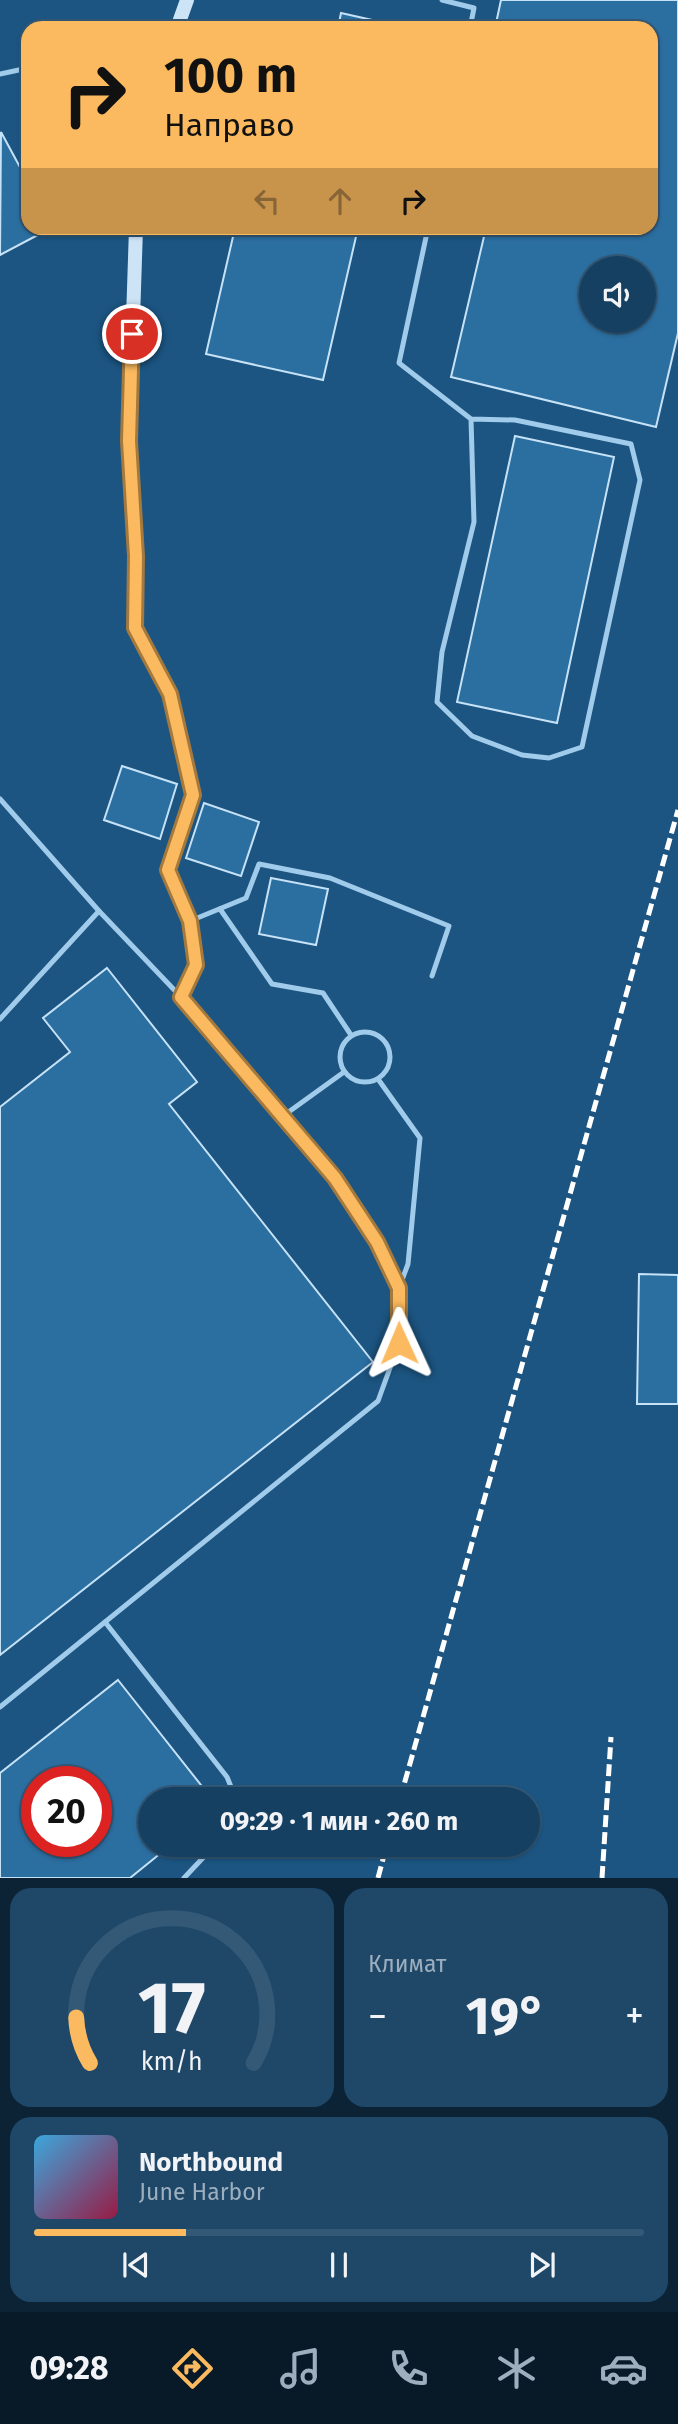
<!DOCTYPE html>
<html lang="ru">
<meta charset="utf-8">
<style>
body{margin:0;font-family:"Fira Sans",sans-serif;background:#1e4768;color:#f1f3f6;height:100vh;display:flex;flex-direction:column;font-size:26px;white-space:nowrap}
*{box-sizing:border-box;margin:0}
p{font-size:23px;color:#9dafbe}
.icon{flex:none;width:38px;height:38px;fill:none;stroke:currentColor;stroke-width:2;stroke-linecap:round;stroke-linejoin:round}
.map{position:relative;height:1878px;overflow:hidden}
.details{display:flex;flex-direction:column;gap:10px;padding:10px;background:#0c2336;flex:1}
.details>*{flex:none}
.banner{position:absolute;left:21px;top:21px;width:637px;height:214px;border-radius:21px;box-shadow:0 2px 5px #0004,0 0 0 2px #345977;background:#fbba5f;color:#111;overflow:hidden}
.buttons{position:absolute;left:579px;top:256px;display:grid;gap:14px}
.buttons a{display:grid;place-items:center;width:77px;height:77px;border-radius:50%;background:#154062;box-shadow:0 2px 5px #0004,0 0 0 2px #345977;font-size:35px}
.speed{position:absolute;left:21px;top:1766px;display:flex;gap:14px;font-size:35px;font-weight:700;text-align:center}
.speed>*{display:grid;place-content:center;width:91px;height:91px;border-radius:50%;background:#154062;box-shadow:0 2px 5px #0004,0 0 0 2px #345977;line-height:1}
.speed .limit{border:10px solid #d22;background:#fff;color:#111}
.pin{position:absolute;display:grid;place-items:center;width:60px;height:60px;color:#fff;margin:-30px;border:4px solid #fff;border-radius:50%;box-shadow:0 2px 7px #0007}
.me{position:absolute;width:77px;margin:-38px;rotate:359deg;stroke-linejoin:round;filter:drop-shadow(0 0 5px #0008)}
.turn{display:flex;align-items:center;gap:24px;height:147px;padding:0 28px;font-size:32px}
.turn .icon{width:91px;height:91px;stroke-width:2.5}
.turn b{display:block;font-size:49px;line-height:60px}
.lanes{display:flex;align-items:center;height:66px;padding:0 28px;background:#0003;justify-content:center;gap:35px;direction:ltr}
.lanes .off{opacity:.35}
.big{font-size:52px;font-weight:700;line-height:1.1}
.details .card{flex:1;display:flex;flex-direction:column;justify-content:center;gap:10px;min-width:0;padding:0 24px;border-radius:21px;background:#1e4768}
.details .dial{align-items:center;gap:0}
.dial svg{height:182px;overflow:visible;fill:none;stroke:#345977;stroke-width:7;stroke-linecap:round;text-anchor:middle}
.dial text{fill:#f1f3f6;stroke:none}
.song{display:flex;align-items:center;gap:21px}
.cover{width:84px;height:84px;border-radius:10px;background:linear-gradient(135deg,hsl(200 70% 55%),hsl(340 70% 35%))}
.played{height:7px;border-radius:4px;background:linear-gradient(90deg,#fbba5f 25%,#345977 25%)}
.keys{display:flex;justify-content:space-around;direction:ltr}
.heat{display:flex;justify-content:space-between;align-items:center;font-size:38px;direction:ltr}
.details .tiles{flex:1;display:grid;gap:10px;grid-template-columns:1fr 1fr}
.card:last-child{grid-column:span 2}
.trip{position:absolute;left:138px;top:1787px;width:402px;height:70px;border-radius:35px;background:#154062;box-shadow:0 2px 5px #0004,0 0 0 2px #345977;font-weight:700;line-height:70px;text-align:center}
.tabs{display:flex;height:112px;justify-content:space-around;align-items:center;background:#081a27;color:#9dafbe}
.tabs .icon{width:49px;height:49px}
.tabs .current{color:#fbba5f}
.tabs b{font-size:32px;color:#f1f3f6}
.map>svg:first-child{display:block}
.building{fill:#2b6ea0;stroke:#c6e2f7;stroke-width:2;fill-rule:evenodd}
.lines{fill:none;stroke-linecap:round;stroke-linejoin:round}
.lane{stroke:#a1cbea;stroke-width:5}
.secondary{stroke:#cde4f7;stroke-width:14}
.rail{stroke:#fff;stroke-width:5;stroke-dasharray:12 5;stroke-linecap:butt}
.route-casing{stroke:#a3793e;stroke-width:18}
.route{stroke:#fbba5f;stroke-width:12}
</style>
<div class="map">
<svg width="678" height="1878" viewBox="0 0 678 1878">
<rect width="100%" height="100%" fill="#1c5582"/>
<g class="building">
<path d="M501,0H678V333L656,427L451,377L486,228H651V28H495ZM592,268H644V320H592Z"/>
<polygon points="341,13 399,26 398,28 338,28"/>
<polygon points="1,132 28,182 28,228 51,228 0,255"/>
<polygon points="235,228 358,228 323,380 206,354"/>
<polygon points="515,436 614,457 557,723 457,702"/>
<polygon points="122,766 177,784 160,839 104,820"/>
<polygon points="204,803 259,822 241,876 186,858"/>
<polygon points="271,878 328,889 316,945 259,934"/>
<polygon points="107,968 197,1082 169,1104 373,1362 0,1655 0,1107 70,1052 43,1018"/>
<polygon points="639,1274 678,1275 678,1404 637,1404"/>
<path d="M118,1680L212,1799H150V1844H172L130,1878H0V1773ZM37,1782H96V1841H37Z"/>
<polygon points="311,1789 337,1796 336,1799 308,1799"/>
<polygon points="296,1844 324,1844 322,1852"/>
</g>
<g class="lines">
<g class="lane">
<polyline points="442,0 474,8 470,28"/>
<polyline points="0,74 28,68"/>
<polyline points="428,228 399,363 471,419 515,420 631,444 640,480 582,747 549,758 522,755 472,736 437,702 442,652 474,522 471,419"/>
<polyline points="135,628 170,694 193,795 168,870 190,921 196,966 181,997"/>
<polyline points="0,799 99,911 181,997 283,1116 335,1178 377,1242 399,1288 399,1343 378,1401 0,1707"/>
<polyline points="220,909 272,984 323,993 351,1035"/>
<polyline points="190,921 246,898 259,864 330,878 449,926 432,976"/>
<polyline points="0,1019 99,911"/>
<circle cx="365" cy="1057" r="25"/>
<polyline points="378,1079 420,1138 408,1264 399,1288"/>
<polyline points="283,1116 344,1072"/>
<polyline points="105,1622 227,1777 236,1799"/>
<polyline points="184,1878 216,1844"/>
</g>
<g class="secondary">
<polyline points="177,28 187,0"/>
<polyline points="135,628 136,556 129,441 136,228"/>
</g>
<g class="rail">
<polyline points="400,1799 678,810"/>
<polyline points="378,1878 387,1844"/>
<polyline points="602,1878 611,1737"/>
</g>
</g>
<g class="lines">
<defs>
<polyline id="route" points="132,334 129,441 136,556 135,628 170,694 193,795 168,870 190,921 196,965 181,997 335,1178 377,1242 399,1288 399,1343"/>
</defs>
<use href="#route" class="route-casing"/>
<use href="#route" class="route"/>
</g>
</svg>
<div class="buttons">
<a><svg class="icon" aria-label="sound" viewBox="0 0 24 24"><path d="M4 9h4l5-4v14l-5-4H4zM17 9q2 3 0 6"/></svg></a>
</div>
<div class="speed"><div class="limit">20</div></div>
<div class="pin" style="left:132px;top:334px;background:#d93025"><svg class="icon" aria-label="arrive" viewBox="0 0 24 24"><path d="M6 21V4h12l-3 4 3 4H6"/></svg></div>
<svg class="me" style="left:399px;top:1343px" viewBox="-20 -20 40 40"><path d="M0-17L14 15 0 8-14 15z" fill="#fbba5f" stroke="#fff" stroke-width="4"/></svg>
<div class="trip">09:29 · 1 мин · 260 m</div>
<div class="banner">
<div class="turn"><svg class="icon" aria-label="right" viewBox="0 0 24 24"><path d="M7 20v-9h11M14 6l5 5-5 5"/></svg><div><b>100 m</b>Направо</div></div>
<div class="lanes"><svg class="icon off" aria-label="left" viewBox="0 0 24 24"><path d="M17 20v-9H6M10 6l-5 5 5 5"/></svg><svg class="icon off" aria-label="ahead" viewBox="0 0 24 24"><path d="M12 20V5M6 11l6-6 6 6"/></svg><svg class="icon" aria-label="right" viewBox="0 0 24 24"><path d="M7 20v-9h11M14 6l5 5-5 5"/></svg></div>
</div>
</div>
<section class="details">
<div class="tiles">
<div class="card dial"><svg viewBox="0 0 100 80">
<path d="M14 69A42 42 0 1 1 86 69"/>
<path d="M14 69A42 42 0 0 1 8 49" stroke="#fbba5f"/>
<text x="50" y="56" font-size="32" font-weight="700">17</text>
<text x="50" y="72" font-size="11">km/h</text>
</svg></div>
<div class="card"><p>Климат</p>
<div class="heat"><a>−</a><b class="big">19°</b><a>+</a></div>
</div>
<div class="card">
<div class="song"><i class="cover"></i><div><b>Northbound</b><p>June Harbor</p></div></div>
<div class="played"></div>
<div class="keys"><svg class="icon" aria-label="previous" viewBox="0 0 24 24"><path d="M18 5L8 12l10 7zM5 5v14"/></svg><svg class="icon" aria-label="pause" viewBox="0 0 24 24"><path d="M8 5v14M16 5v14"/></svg><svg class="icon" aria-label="next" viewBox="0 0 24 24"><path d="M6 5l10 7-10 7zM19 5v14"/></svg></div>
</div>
</div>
</section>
<nav class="tabs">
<b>09:28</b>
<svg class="icon current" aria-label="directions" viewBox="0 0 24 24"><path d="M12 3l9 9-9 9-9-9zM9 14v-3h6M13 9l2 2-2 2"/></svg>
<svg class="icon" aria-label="music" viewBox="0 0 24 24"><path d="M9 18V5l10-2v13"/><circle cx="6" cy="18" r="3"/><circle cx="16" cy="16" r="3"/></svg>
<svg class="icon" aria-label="phone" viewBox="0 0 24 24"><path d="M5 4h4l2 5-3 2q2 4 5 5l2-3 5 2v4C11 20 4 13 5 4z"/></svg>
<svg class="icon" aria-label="climate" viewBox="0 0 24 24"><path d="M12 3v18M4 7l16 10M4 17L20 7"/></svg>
<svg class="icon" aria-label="car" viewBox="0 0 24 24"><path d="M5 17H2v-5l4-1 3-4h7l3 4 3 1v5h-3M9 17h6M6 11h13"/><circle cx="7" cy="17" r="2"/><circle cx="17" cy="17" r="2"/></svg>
</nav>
